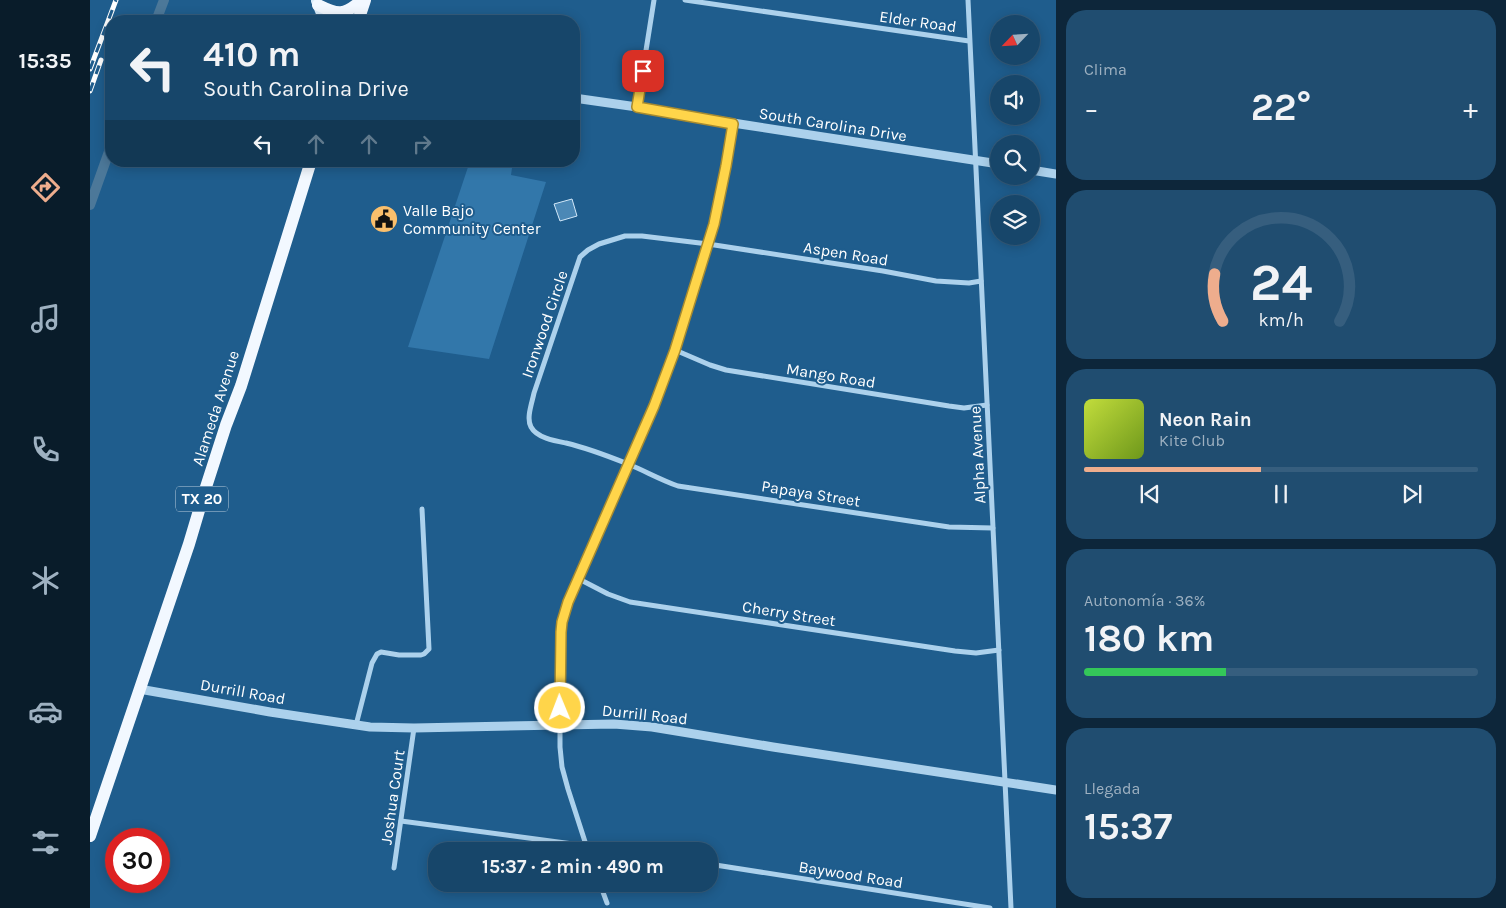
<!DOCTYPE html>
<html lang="es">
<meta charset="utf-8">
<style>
body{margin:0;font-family:Karla,sans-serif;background:#204d70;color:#f1f3f6;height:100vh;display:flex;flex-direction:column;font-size:19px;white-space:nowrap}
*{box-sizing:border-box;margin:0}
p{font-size:16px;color:#9eb1c1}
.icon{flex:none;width:28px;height:28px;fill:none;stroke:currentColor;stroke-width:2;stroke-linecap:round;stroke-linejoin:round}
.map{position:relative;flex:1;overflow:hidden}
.details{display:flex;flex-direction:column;gap:10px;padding:10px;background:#0d263a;width:450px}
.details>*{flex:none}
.hud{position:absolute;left:15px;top:15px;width:475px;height:152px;border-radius:20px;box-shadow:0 2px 12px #0003,0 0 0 1px #365e7e;background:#17466a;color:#f1f3f6;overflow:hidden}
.needle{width:32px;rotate:245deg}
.fabs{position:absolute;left:900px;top:15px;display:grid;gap:10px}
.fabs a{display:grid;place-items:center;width:50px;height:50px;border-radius:50%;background:#17466a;box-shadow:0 2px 12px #0003,0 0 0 1px #365e7e;font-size:25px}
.speed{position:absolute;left:15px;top:828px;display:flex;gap:10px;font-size:25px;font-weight:700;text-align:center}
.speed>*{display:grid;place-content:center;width:65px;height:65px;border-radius:50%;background:#17466a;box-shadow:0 2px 12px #0003,0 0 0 1px #365e7e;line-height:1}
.speed .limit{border:8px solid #d22;background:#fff;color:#111}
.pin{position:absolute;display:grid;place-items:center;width:42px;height:42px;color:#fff;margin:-21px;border-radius:10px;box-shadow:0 2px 8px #0006}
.me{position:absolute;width:55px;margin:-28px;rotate:359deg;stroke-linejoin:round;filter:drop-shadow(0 0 4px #0008)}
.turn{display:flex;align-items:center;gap:18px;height:105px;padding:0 15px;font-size:22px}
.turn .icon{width:65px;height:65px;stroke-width:2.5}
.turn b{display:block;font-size:35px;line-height:42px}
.lanes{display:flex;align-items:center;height:48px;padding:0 15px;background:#0003;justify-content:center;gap:25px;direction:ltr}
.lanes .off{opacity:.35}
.big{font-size:38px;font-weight:700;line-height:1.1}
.details .widget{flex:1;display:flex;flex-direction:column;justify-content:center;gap:8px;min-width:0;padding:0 18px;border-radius:20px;background:#204d70}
.details .dial{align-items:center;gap:0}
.dial svg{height:130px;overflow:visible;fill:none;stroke:#365e7e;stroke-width:7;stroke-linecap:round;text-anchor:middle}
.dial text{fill:#f1f3f6;stroke:none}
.song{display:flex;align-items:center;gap:15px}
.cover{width:60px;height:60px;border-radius:8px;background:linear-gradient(135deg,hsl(70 70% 55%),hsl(80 70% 35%))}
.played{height:5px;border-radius:2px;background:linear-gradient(90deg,#eead8d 45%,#365e7e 45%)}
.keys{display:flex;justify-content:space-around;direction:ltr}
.heat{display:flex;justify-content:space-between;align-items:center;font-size:28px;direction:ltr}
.charge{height:8px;border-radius:4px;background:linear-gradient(90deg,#34c759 36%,#365e7e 0)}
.trip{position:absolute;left:338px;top:842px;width:290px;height:50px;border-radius:20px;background:#17466a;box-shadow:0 2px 12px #0003,0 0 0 1px #365e7e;font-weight:700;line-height:50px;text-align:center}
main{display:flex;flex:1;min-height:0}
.tabs{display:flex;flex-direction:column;width:90px;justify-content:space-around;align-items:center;background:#091c2a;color:#9eb1c1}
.tabs .icon{width:35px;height:35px}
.tabs .selected{color:#eead8d}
.tabs b{font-size:22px;color:#f1f3f6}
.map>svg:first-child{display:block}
.green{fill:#3277aa}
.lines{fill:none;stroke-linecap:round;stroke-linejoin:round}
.canal{stroke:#4c7899;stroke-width:10}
.building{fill:#4b88b6;stroke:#d2e8f9}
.minor{stroke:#acd1ec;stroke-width:5}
.tertiary{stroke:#acd1ec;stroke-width:9}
.secondary{stroke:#d8ebf9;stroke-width:10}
.primary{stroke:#f2f8ff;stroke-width:12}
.rail-casing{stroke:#fff;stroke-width:5}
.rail{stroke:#1f5d8d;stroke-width:3;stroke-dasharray:9;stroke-linecap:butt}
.route-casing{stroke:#a68a30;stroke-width:12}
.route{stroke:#ffd54a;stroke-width:9}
.labels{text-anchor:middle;stroke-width:4;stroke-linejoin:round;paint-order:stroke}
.shield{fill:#1f5d8d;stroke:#bccedd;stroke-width:1}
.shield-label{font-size:15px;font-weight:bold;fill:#fff}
.street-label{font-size:16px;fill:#fff;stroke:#1f5d8d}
.poi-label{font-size:16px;fill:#fff;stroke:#1f5d8d;text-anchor:start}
</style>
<main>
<nav class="tabs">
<b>15:35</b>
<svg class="icon selected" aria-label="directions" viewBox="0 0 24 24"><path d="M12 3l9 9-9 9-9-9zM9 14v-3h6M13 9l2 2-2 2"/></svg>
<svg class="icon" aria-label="music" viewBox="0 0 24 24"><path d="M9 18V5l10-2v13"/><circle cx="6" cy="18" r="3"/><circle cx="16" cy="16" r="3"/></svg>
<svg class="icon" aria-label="phone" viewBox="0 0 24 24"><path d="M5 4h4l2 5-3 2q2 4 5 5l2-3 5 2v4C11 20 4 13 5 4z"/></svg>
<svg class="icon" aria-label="climate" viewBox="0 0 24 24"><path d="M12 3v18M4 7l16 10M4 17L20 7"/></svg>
<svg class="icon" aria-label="car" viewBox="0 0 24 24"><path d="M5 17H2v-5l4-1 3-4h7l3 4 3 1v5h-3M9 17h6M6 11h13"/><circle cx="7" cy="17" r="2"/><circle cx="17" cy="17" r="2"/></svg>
<svg class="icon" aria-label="filters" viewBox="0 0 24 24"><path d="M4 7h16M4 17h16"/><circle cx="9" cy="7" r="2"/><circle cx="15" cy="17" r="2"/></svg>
</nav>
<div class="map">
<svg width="966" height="908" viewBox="0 0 966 908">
<rect width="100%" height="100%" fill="#1f5d8d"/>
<polygon class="green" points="380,161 423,161 421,175 456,182 399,359 318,347"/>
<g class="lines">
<g class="canal">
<polyline points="66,21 74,0"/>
<polyline points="0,205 21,146"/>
</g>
</g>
<polygon class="building" points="482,199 487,216 470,221 464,204"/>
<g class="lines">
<g class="minor">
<polyline points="595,0 879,41"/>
<polyline points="878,0 921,908"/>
<polyline points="547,107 564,0"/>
<path d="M891,281L879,283L846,281L793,271L618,244L552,236H535L509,244L498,250L490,257L444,393C442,403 436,418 441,427C447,438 465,441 476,443C497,448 518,456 538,464C555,471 571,480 588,486L859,527L903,528"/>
<polyline points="585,350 620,365 636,370 859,406 874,408 897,405"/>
<polyline points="489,579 518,594 540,602 865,651 886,653 909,650"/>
<polyline points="266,725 282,663 287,654 291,652 309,655 331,655 334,654 339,649 332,509"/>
<polyline points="311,821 535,851"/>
<polyline points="498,851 478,789 472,767 470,747 470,649 472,622 478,602 564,406 585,350 624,224 636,166 643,123"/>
<polyline points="619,864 900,908"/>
<polyline points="304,868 324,728"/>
<polyline points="510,884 517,903"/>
</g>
<g class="tertiary">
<polyline points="484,98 547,107 643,123 909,164"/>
<polyline points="941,170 966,174"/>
<polyline points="49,689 180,712 280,727 324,728 524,724 562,727 683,747 966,790"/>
</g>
<polyline class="secondary" points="226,1 234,21"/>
<g class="primary">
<path d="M228,5C248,15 254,16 272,0"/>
<polyline points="268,21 275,0"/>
<polyline points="0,836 99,544 116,487 136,425 151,386 221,161"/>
</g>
<defs>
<g id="rail">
<polyline points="0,69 26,0"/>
<polyline points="0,91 11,60"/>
</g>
</defs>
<use href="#rail" class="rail-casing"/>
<use href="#rail" class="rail"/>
</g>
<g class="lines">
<defs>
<polyline id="route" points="470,708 471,632 472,622 478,602 564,406 585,350 624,224 636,166 643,124 547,107 553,71"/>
</defs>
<use href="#route" class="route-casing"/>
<use href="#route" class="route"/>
</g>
<defs>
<symbol id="civic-disc" viewBox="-11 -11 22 22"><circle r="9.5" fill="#fabf6c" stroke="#1f5d8d"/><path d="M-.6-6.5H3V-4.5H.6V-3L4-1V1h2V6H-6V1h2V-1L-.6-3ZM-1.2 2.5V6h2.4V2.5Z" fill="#111"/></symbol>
</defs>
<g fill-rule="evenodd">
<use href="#civic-disc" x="278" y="203" width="32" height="32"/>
</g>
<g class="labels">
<rect class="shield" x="86" y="486.5" width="52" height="25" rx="4"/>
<g class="shield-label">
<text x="112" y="504">TX 20</text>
</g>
<g class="street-label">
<text transform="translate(828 21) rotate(8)" y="6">Elder Road</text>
<text transform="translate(743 124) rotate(9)" y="6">South Carolina Drive</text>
<text transform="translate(756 253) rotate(9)" y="6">Aspen Road</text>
<text transform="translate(454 324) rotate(-71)" y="6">Ironwood Circle</text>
<text transform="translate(741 375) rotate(9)" y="6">Mango Road</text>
<text transform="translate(125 408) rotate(-72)" y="6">Alameda Avenue</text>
<text transform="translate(887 455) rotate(-93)" y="6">Alpha Avenue</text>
<text transform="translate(721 493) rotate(9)" y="6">Papaya Street</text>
<text transform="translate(699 613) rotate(9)" y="6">Cherry Street</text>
<text transform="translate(153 691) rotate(10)" y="6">Durrill Road</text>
<text transform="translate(555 714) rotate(6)" y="6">Durrill Road</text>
<text transform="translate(302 797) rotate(-82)" y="6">Joshua Court</text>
<text transform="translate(761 874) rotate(9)" y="6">Baywood Road</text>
</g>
<g class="poi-label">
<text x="313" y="216">Valle Bajo<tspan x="313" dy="18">Community Center</tspan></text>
</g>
</g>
</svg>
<div class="fabs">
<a><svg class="needle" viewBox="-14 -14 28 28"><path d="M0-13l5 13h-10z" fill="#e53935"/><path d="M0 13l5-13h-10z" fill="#9eb1c1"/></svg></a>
<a><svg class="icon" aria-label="sound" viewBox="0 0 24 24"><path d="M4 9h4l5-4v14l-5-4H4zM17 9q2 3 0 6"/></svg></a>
<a><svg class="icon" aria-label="search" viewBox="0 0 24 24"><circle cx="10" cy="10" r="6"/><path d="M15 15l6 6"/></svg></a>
<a><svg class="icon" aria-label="layers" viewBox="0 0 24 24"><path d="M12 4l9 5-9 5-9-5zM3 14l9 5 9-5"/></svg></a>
</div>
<div class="speed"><div class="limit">30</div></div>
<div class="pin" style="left:553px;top:71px;background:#d93025"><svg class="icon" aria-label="arrive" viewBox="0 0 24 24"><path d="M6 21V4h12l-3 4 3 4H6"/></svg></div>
<svg class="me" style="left:470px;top:708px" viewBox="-20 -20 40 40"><circle r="17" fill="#ffd54a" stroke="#fff" stroke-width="3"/><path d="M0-11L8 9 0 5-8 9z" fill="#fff"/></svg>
<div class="trip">15:37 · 2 min · 490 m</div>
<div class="hud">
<div class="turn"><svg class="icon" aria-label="left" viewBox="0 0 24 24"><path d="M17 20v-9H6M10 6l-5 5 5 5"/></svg><div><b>410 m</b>South Carolina Drive</div></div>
<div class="lanes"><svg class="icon" aria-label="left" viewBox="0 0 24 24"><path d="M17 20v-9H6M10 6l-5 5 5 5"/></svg><svg class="icon off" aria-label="ahead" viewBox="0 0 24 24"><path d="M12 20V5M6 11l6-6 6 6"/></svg><svg class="icon off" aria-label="ahead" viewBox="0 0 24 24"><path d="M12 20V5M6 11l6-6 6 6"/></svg><svg class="icon off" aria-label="right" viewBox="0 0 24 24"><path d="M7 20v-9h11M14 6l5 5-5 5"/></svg></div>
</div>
</div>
<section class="details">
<div class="widget"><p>Clima</p>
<div class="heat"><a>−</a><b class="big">22°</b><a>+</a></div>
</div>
<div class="widget dial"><svg viewBox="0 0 100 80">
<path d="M14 69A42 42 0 1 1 86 69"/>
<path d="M14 69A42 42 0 0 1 9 40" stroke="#eead8d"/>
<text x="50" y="56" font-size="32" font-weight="700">24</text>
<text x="50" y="72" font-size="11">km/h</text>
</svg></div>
<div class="widget">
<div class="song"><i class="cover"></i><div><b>Neon Rain</b><p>Kite Club</p></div></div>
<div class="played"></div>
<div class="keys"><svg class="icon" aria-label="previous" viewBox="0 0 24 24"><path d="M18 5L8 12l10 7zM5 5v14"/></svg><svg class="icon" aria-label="pause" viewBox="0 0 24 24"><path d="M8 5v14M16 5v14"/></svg><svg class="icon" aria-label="next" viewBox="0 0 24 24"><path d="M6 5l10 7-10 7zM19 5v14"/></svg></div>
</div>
<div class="widget"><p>Autonomía · 36%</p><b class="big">180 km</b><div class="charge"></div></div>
<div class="widget"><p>Llegada</p><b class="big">15:37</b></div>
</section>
</main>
